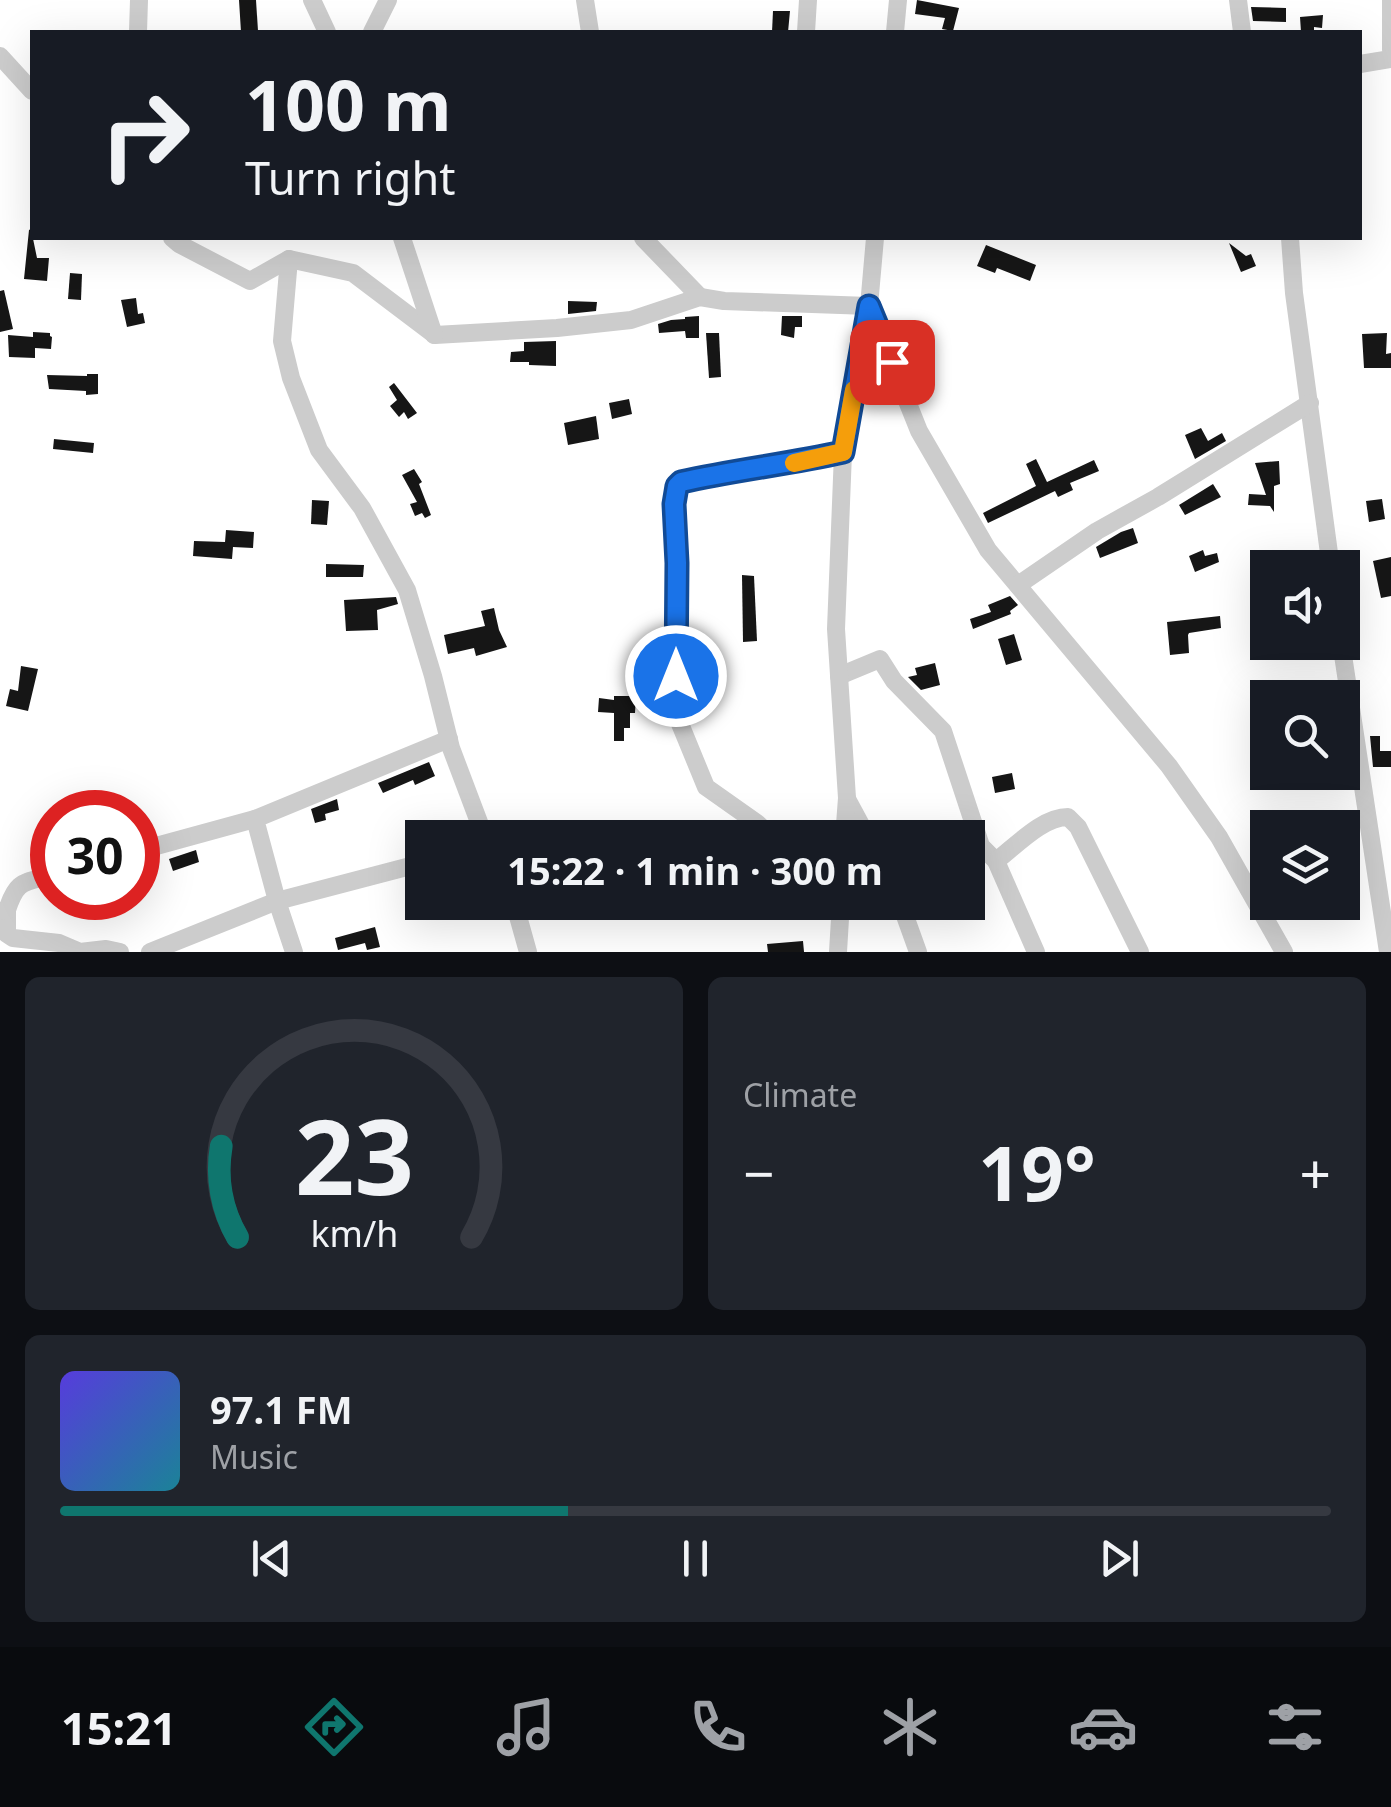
<!DOCTYPE html>
<meta charset="utf-8">
<style>
body{margin:0;font-family:"Noto Sans",sans-serif;background:#20242c;color:#f1f3f6;height:100vh;display:flex;flex-direction:column;font-size:38px;white-space:nowrap}
*{box-sizing:border-box;margin:0}
p{font-size:32px;color:#9ea1a6}
.icon{flex:none;width:55px;height:55px;fill:none;stroke:currentColor;stroke-width:2;stroke-linecap:round;stroke-linejoin:round}
.map{position:relative;height:952px;overflow:hidden}
.sheet{display:flex;flex-direction:column;gap:25px;padding:25px;background:#0d0f14;flex:1}
.sheet>*{flex:none}
.top-card{position:absolute;left:30px;top:30px;width:1332px;height:210px;border-radius:0px;box-shadow:0 10px 40px #0002;background:#171b24;color:#f1f3f6;overflow:hidden}
.controls{position:absolute;left:1250px;top:550px;display:grid;gap:20px}
.controls a{display:grid;place-items:center;width:110px;height:110px;border-radius:0px;background:#171b24;box-shadow:0 10px 40px #0002;font-size:50px}
.speed{position:absolute;left:30px;top:790px;display:flex;gap:20px;font-size:50px;font-weight:700;text-align:center}
.speed>*{display:grid;place-content:center;width:130px;height:130px;border-radius:50%;background:#171b24;box-shadow:0 10px 40px #0002;line-height:1}
.speed .limit{border:15px solid #d22;background:#fff;color:#111}
.pin{position:absolute;display:grid;place-items:center;width:85px;height:85px;color:#fff;margin:-42px;border-radius:20px;box-shadow:0 5px 15px #0006}
.me{position:absolute;width:110px;margin:-55px;rotate:0deg;stroke-linejoin:round;filter:drop-shadow(0 0 8px #0008)}
.turn{display:flex;align-items:center;gap:35px;height:210px;padding:0 50px;font-size:45px}
.turn .icon{width:130px;height:130px;stroke-width:2.5}
.turn b{display:block;font-size:70px;line-height:85px}
.big{font-size:75px;font-weight:700;line-height:1.1}
.sheet .widget{flex:1;display:flex;flex-direction:column;justify-content:center;gap:15px;min-width:0;padding:0 35px;border-radius:15px;background:#20242c}
.sheet .dial{align-items:center;gap:0}
.dial svg{height:260px;overflow:visible;fill:none;stroke:#363941;stroke-width:7;stroke-linecap:round;text-anchor:middle}
.dial text{fill:#f1f3f6;stroke:none}
.song{display:flex;align-items:center;gap:30px}
.cover{width:120px;height:120px;border-radius:15px;background:linear-gradient(135deg,hsl(250 70% 55%),hsl(190 70% 35%))}
.played{height:10px;border-radius:5px;background:linear-gradient(90deg,#0f766e 40%,#363941 40%)}
.keys{display:flex;justify-content:space-around;direction:ltr}
.heat{display:flex;justify-content:space-between;align-items:center;font-size:55px;direction:ltr}
.sheet .tiles{flex:1;display:grid;gap:25px;grid-template-columns:1fr 1fr}
.widget:last-child{grid-column:span 2}
.trip{position:absolute;left:405px;top:820px;width:580px;height:100px;border-radius:0px;background:#171b24;box-shadow:0 10px 40px #0002;font-weight:700;line-height:100px;text-align:center}
.menu{display:flex;height:160px;justify-content:space-around;align-items:center;background:#090b0e;color:#9ea1a6}
.menu .icon{width:70px;height:70px}
.menu .active{color:#0f766e}
.menu b{font-size:45px;color:#f1f3f6}
.map>svg:first-child{display:block}
.building{fill:#161616}
.lines{fill:none;stroke-linecap:round;stroke-linejoin:round}
.minor{stroke:#ccc;stroke-width:18}
.route-casing{stroke:#114b97;stroke-width:25}
.route{stroke:#1a73e8;stroke-width:18}
.slow{stroke:#f59e0b;stroke-width:18}
</style>
<div class="map">
<svg width="1391" height="952" viewBox="0 0 1391 952">
<rect width="100%" height="100%" fill="#fff"/>
<g class="building">
<polygon points="239,0 256,0 258,31 241,32"/>
<polygon points="917,0 959,8 953,31 942,29 945,18 915,14"/>
<polygon points="1251,7 1286,8 1286,22 1253,21"/>
<polygon points="773,11 790,11 788,32 772,32"/>
<polygon points="1323,15 1322,28 1314,27 1314,32 1301,32 1300,17"/>
<polygon points="31,229 37,258 49,258 47,281 24,279 29,230"/>
<polygon points="1229,243 1246,256 1251,254 1256,266 1241,272"/>
<polygon points="986,245 1036,265 1030,281 997,268 995,273 977,266"/>
<polygon points="70,273 82,274 81,300 68,299"/>
<polygon points="4,290 13,329 0,332 0,291"/>
<polygon points="136,298 138,314 143,313 145,323 127,327 121,300"/>
<polygon points="568,301 597,302 596,311 568,314"/>
<polygon points="699,316 699,338 686,338 685,331 659,333 658,324 671,320 685,319 685,317"/>
<polygon points="782,316 802,316 802,327 795,327 794,338 781,335"/>
<polygon points="33,332 50,333 50,336 52,337 51,349 35,348 35,358 9,357 8,335 33,337"/>
<polygon points="706,333 719,333 721,377 709,378"/>
<polygon points="1387,333 1386,354 1391,353 1391,368 1364,368 1362,334"/>
<polygon points="556,341 556,366 529,365 529,362 510,362 511,352 524,351 524,342"/>
<polygon points="87,374 98,374 98,394 86,395 86,391 49,389 47,375 87,376"/>
<polygon points="394,383 417,413 408,419 404,412 399,417 390,406 397,400 389,387"/>
<polygon points="629,399 632,414 612,419 609,403"/>
<polygon points="596,416 599,439 568,445 564,423"/>
<polygon points="1201,428 1208,441 1222,433 1226,441 1195,459 1185,435"/>
<polygon points="54,439 94,443 93,453 53,449"/>
<polygon points="1036,459 1047,482 1094,460 1099,471 1070,483 1073,490 1058,497 1055,491 988,523 983,513 1036,486 1026,464"/>
<polygon points="1279,461 1280,484 1274,486 1274,512 1270,506 1248,505 1249,494 1266,495 1255,463"/>
<polygon points="414,469 422,482 419,484 431,515 425,518 422,513 415,516 410,504 417,502 402,475"/>
<polygon points="1213,484 1221,497 1185,515 1179,505"/>
<polygon points="1382,499 1385,519 1369,522 1366,501"/>
<polygon points="312,500 329,501 327,525 311,524"/>
<polygon points="1133,528 1138,543 1100,558 1096,547 1121,532"/>
<polygon points="226,530 254,532 253,548 233,547 232,559 193,556 194,541 225,542"/>
<polygon points="1203,550 1205,556 1217,553 1219,562 1195,572 1189,556"/>
<polygon points="1391,557 1391,596 1381,598 1373,561"/>
<polygon points="326,564 364,565 363,577 326,577"/>
<polygon points="742,575 754,576 757,641 743,642"/>
<polygon points="1010,596 1018,605 1010,611 1011,614 973,629 970,619 991,612 988,605"/>
<polygon points="396,597 398,604 377,610 378,630 346,631 344,600"/>
<polygon points="494,608 499,630 507,647 476,656 474,648 448,654 444,635 485,626 481,611"/>
<polygon points="1220,616 1221,628 1189,633 1188,635 1189,653 1170,655 1167,622"/>
<polygon points="1014,634 1022,660 1006,665 998,639"/>
<polygon points="935,663 940,685 921,690 908,677 917,675 915,668"/>
<polygon points="21,666 38,669 28,711 6,706 10,689 18,691"/>
<polygon points="689,690 709,691 708,707 689,706"/>
<polygon points="614,696 636,696 635,713 630,713 630,728 624,728 624,741 614,741 614,713 598,712 599,698 614,700"/>
<polygon points="1370,736 1380,736 1380,751 1391,751 1391,767 1373,767"/>
<polygon points="429,762 435,776 415,785 413,780 383,793 378,783"/>
<polygon points="1012,773 1015,789 995,793 992,777"/>
<polygon points="337,799 339,810 325,814 326,820 315,823 311,809"/>
<polygon points="196,850 199,862 173,871 169,859"/>
<polygon points="375,927 380,947 367,950 365,943 338,950 335,938"/>
<polygon points="803,941 804,952 768,952 767,944"/>
</g>
<g class="lines">
<g class="minor">
<polyline points="312,0 327,32"/>
<polyline points="585,0 590,32"/>
<polyline points="1238,0 1242,32"/>
<polyline points="1391,0 1391,50"/>
<polyline points="138,32 139,0"/>
<polyline points="372,32 388,0"/>
<polyline points="806,32 808,0"/>
<polyline points="895,32 898,0"/>
<polyline points="0,56 32,91"/>
<polyline points="1360,64 1391,59"/>
<polyline points="172,238 179,244 250,281 289,259 353,273 435,335 557,328 631,320 700,297 724,301 869,306 919,431 988,550 1169,766 1219,837 1284,952"/>
<polyline points="402,238 434,335"/>
<polyline points="643,238 700,297"/>
<polyline points="1290,238 1294,293 1331,568"/>
<polyline points="289,259 282,341 291,378 319,450 362,508 407,590 433,676 451,748 485,838"/>
<polyline points="1018,585 1097,531 1158,497 1310,403"/>
<polyline points="1341,642 1388,952"/>
<polyline points="839,676 880,659 894,681 943,731 981,846 996,861 1036,952"/>
<polyline points="847,799 868,838"/>
<path d="M773,838L757,823L706,787L676,714L677,563L675,491L681,482C734,470 789,464 843,453"/>
<polyline points="844,838 847,798 836,629 843,453 869,306 875,238"/>
<polyline points="138,851 255,819"/>
<path d="M996,861C1016,846 1042,817 1068,817L1078,827L1140,952"/>
<polyline points="514,902 528,952"/>
<polyline points="900,902 918,952"/>
<polyline points="7,910 7,934 13,938 59,943 80,952 106,949 120,952"/>
<path d="M0,911L7,910C17,879 24,883 52,875"/>
<polyline points="150,952 277,901 422,863"/>
<polyline points="294,952 277,901 255,819 449,739"/>
<polyline points="838,952 841,902"/>
</g>
</g>
<g class="lines">
<defs>
<path id="route" d="M676,676L677,563L674,504L677,486L681,482C734,470 789,464 843,452L869,306L892,362"/>
</defs>
<use href="#route" class="route-casing"/>
<use href="#route" class="route"/>
<polyline class="slow" points="794,463 843,452 854,390"/>
</g>
</svg>
<div class="controls">
<a><svg class="icon" aria-label="sound" viewBox="0 0 24 24"><path d="M4 9h4l5-4v14l-5-4H4zM17 9q2 3 0 6"/></svg></a>
<a><svg class="icon" aria-label="search" viewBox="0 0 24 24"><circle cx="10" cy="10" r="6"/><path d="M15 15l6 6"/></svg></a>
<a><svg class="icon" aria-label="layers" viewBox="0 0 24 24"><path d="M12 4l9 5-9 5-9-5zM3 14l9 5 9-5"/></svg></a>
</div>
<div class="speed"><div class="limit">30</div></div>
<div class="pin" style="left:892px;top:362px;background:#d93025"><svg class="icon" aria-label="arrive" viewBox="0 0 24 24"><path d="M6 21V4h12l-3 4 3 4H6"/></svg></div>
<svg class="me" style="left:676px;top:676px" viewBox="-20 -20 40 40"><circle r="17" fill="#1a73e8" stroke="#fff" stroke-width="3"/><path d="M0-11L8 9 0 5-8 9z" fill="#fff"/></svg>
<div class="trip">15:22 · 1 min · 300 m</div>
<div class="top-card">
<div class="turn"><svg class="icon" aria-label="right" viewBox="0 0 24 24"><path d="M7 20v-9h11M14 6l5 5-5 5"/></svg><div><b>100 m</b>Turn right</div></div>
</div>
</div>
<section class="sheet">
<div class="tiles">
<div class="widget dial"><svg viewBox="0 0 100 80">
<path d="M14 69A42 42 0 1 1 86 69"/>
<path d="M14 69A42 42 0 0 1 9 41" stroke="#0f766e"/>
<text x="50" y="56" font-size="32" font-weight="700">23</text>
<text x="50" y="72" font-size="11">km/h</text>
</svg></div>
<div class="widget"><p>Climate</p>
<div class="heat"><a>−</a><b class="big">19°</b><a>+</a></div>
</div>
<div class="widget">
<div class="song"><i class="cover"></i><div><b>97.1 FM</b><p>Music</p></div></div>
<div class="played"></div>
<div class="keys"><svg class="icon" aria-label="previous" viewBox="0 0 24 24"><path d="M18 5L8 12l10 7zM5 5v14"/></svg><svg class="icon" aria-label="pause" viewBox="0 0 24 24"><path d="M8 5v14M16 5v14"/></svg><svg class="icon" aria-label="next" viewBox="0 0 24 24"><path d="M6 5l10 7-10 7zM19 5v14"/></svg></div>
</div>
</div>
</section>
<nav class="menu">
<b>15:21</b>
<svg class="icon active" aria-label="directions" viewBox="0 0 24 24"><path d="M12 3l9 9-9 9-9-9zM9 14v-3h6M13 9l2 2-2 2"/></svg>
<svg class="icon" aria-label="music" viewBox="0 0 24 24"><path d="M9 18V5l10-2v13"/><circle cx="6" cy="18" r="3"/><circle cx="16" cy="16" r="3"/></svg>
<svg class="icon" aria-label="phone" viewBox="0 0 24 24"><path d="M5 4h4l2 5-3 2q2 4 5 5l2-3 5 2v4C11 20 4 13 5 4z"/></svg>
<svg class="icon" aria-label="climate" viewBox="0 0 24 24"><path d="M12 3v18M4 7l16 10M4 17L20 7"/></svg>
<svg class="icon" aria-label="car" viewBox="0 0 24 24"><path d="M5 17H2v-5l4-1 3-4h7l3 4 3 1v5h-3M9 17h6M6 11h13"/><circle cx="7" cy="17" r="2"/><circle cx="17" cy="17" r="2"/></svg>
<svg class="icon" aria-label="filters" viewBox="0 0 24 24"><path d="M4 7h16M4 17h16"/><circle cx="9" cy="7" r="2"/><circle cx="15" cy="17" r="2"/></svg>
</nav>
